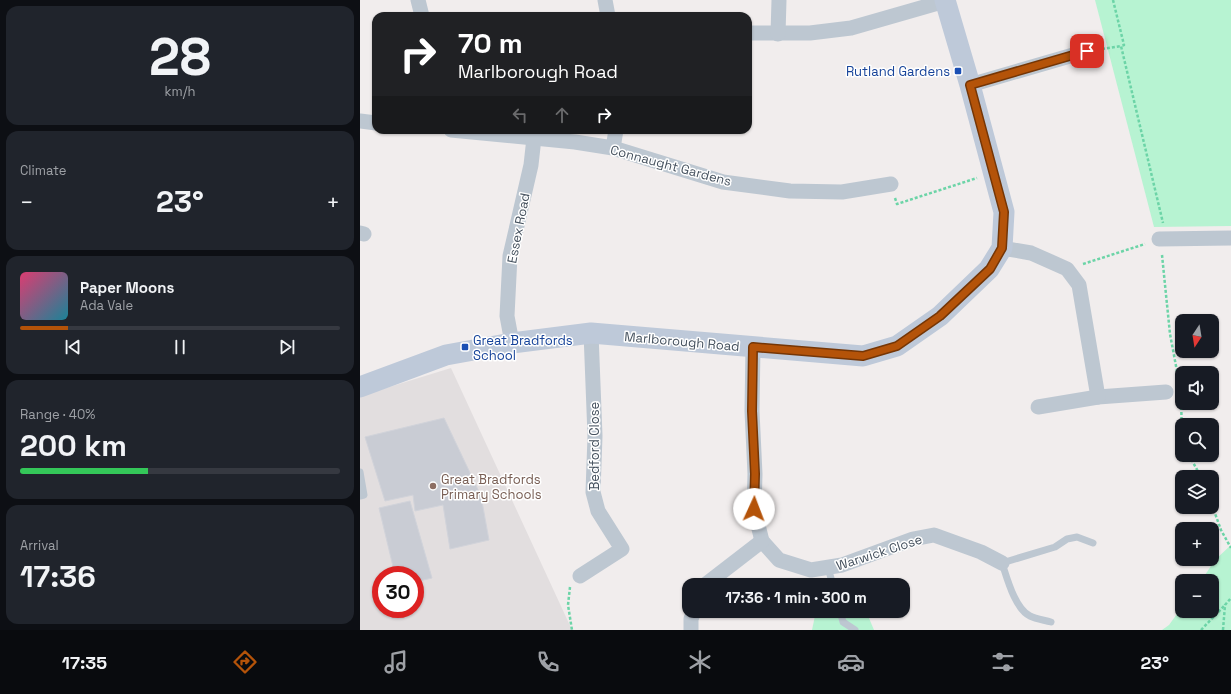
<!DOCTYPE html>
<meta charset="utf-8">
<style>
body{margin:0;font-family:"Space Grotesk",sans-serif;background:#20242c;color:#f1f3f6;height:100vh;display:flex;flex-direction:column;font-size:15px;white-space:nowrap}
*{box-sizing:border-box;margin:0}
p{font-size:13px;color:#9ea1a6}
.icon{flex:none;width:22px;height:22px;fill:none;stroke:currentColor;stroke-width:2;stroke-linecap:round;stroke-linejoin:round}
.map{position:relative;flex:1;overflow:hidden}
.drawer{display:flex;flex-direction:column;gap:6px;padding:6px;background:#0d0f14;width:360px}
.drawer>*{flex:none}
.guide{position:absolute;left:12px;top:12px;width:380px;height:122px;border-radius:12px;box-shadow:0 1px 3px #0004;background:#202124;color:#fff;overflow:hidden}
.needle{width:26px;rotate:192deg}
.buttons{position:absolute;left:815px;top:314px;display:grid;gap:8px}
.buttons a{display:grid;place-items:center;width:44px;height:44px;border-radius:8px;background:#171b24;box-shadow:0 1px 3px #0004;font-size:20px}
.speed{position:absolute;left:12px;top:566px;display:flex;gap:8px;font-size:20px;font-weight:700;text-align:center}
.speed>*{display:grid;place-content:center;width:52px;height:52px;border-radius:50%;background:#171b24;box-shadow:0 1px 3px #0004;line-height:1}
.speed .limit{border:6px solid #d22;background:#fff;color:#111}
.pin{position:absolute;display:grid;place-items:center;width:34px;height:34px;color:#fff;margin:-17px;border-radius:8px;box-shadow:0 2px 6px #0006}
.me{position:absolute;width:44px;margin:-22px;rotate:2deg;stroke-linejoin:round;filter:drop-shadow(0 0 3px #0008)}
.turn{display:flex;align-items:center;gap:14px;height:84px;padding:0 20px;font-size:18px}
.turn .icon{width:52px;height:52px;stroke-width:2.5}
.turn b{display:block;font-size:28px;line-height:34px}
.lanes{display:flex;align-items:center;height:38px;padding:0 20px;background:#0003;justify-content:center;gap:20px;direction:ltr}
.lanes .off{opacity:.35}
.big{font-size:30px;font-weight:800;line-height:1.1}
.drawer .tile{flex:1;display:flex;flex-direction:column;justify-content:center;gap:6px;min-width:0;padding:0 14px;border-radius:12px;background:#20242c}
.drawer .dial{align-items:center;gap:0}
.dial b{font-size:52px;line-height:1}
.song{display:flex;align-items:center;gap:12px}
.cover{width:48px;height:48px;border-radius:6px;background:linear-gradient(135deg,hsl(340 70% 55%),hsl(190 70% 35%))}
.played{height:4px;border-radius:2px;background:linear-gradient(90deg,#b45309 15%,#363941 15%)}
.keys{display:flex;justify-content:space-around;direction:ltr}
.heat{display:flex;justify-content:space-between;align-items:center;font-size:22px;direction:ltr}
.charge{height:6px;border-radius:3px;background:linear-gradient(90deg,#34c759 40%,#363941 0)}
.trip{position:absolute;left:322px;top:578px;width:228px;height:40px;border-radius:12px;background:#171b24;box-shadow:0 1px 3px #0004;font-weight:800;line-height:40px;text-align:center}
.tab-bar{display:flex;height:64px;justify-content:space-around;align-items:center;background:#090b0e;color:#9ea1a6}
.tab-bar .icon{width:28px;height:28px}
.tab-bar .current{color:#b45309}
.tab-bar b{font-size:18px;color:#f1f3f6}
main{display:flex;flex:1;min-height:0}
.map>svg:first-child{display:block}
.education{fill:#e2dedf;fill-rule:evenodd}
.green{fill:#b7f3d2}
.building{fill:#c9ccd4;stroke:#d1d3da}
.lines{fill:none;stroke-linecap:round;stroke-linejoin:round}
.path{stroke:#6cd4a7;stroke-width:2.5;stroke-dasharray:3 2;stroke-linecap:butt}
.lane{stroke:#bdc7d1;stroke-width:7}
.street{stroke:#bdc7d1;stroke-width:15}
.secondary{stroke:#bec9d9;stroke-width:21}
.route-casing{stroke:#753606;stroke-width:10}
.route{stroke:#b45309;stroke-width:7}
.transit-dot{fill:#1a4fb4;stroke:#fff;stroke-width:1.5}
.education-dot{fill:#8d6e63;stroke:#fff;stroke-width:1.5}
.labels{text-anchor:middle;stroke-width:3;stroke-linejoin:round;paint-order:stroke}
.transit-label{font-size:13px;fill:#164399;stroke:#fff;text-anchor:end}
.street-label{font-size:13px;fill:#44505d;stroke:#fff}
.education-label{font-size:13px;fill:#785e54;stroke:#fff;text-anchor:start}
</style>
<main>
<section class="drawer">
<div class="tile dial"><b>28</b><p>km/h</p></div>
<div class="tile"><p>Climate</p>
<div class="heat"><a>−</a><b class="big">23°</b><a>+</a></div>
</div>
<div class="tile">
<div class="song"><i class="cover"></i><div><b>Paper Moons</b><p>Ada Vale</p></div></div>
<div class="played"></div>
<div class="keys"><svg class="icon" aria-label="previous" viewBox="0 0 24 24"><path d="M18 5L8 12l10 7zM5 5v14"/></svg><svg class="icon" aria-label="pause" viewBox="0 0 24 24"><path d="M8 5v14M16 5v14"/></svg><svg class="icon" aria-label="next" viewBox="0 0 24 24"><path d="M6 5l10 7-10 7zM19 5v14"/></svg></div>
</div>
<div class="tile"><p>Range · 40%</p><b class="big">200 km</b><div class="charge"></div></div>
<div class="tile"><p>Arrival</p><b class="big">17:36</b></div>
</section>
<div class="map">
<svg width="871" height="630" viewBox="0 0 871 630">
<rect width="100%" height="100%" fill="#f1eded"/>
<path class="education" d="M91,368L212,630H0V396ZM21,575H55V609H21Z"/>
<g class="green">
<polygon points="735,0 871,0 871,226 794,227"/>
<polygon points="871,545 871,630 802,630 809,625 822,607 822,611 852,611 852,581 841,581 855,560"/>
<polygon points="456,611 506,611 514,630 452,630"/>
</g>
<g class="building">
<polygon points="84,418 121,496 129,540 90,549 83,505 55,511 53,495 25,501 5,437"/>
<polygon points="50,501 72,578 55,582 55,575 35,575 19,508"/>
</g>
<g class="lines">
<g class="path">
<polyline points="753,0 764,45 761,46 803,223"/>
<polyline points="742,49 761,46"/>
<polyline points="535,198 537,204 617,178"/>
<polyline points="802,255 810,334 819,382"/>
<polyline points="723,264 785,244"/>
<polyline points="821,397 822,437"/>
<polyline points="829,455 841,477"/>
<polyline points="852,505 861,530 871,548"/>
<polyline points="210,587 208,605 212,630"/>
<polyline points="841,630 864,606"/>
<polyline points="863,630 865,605 871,598"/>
</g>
<g class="lane">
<polyline points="0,472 4,495 0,496"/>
<polyline points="468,568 473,585"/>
<polyline points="480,611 483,622 495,630"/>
<path d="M691,622C684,620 676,619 670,616C655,609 647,578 642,563L695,547L707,539L717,537L733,543"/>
</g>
<g class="street">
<polyline points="58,0 62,16"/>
<polyline points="245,0 248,16"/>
<polyline points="388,33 450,33 491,28 585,1"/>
<polyline points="418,34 419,0"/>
<polyline points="610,85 727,51"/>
<polyline points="0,121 16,123"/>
<polyline points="91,130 215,142 253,148 363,182 430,191 482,192 531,184"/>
<polyline points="253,148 256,130"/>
<polyline points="0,233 4,234"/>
<polyline points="799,239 871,238"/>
<polyline points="642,248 671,253 707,269 719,285 738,397 806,392"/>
<polyline points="152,343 147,316 150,256 171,165 174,138"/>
<polyline points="393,347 392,411 395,474 394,509 402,541 419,560 451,570 482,565 553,539 574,535 621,552 642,563"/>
<polyline points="678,407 738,397"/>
<polyline points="220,576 262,549 238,511 233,492 235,436 231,333"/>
<polyline points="345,585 402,541"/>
<polyline points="331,630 331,619 334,611"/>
</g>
<polyline class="secondary" points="0,387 86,355 152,343 231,333 503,356 537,346 580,316 629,269 642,248 644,212 610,85 585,0"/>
</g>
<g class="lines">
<defs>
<polyline id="route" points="394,509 395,474 392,411 393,347 503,356 537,346 580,316 630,269 642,248 644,212 610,85 727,51"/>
</defs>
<use href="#route" class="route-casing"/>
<use href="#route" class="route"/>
</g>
<g class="transit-dot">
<rect x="594" y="67" width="8" height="8" rx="2"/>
<rect x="101" y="343" width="8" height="8" rx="2"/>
</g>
<circle class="education-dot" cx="73" cy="486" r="4"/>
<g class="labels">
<g class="transit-label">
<text x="590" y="76">Rutland Gardens</text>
<text x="113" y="345" text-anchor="start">Great Bradfords<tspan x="113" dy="15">School</tspan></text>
</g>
<g class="street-label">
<text transform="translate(311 165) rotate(15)" y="5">Connaught Gardens</text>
<text transform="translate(158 228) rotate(-79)" y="5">Essex Road</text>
<text transform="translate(322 341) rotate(5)" y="5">Marlborough Road</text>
<text transform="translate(234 446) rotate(-90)" y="5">Bedford Close</text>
<text transform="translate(519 552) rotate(-18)" y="5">Warwick Close</text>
</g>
<g class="education-label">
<text x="81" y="484">Great Bradfords<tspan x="81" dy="15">Primary Schools</tspan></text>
</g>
</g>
</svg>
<div class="buttons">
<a><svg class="needle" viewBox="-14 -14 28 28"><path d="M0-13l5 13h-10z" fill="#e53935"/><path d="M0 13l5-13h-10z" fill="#9ea1a6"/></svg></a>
<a><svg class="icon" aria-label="sound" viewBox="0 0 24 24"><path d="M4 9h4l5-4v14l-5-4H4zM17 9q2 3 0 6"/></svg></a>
<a><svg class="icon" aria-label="search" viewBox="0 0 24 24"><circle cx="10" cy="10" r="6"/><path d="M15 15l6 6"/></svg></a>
<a><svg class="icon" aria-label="layers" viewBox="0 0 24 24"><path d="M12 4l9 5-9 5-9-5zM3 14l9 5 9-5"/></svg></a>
<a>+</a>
<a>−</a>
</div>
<div class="speed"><div class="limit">30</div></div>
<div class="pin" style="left:727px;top:51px;background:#d93025"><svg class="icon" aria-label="arrive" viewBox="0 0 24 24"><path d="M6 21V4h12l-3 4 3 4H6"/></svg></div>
<svg class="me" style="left:394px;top:509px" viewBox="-20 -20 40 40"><circle r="19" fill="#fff"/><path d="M0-13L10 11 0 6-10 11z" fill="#b45309"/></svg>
<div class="trip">17:36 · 1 min · 300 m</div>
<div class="guide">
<div class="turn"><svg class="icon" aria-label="right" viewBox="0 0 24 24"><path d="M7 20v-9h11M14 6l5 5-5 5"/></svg><div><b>70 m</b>Marlborough Road</div></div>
<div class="lanes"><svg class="icon off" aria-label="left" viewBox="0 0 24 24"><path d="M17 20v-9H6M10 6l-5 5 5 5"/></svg><svg class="icon off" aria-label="ahead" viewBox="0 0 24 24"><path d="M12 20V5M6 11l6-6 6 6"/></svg><svg class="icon" aria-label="right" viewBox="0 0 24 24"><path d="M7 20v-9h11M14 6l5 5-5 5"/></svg></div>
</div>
</div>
</main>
<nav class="tab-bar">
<b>17:35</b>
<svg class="icon current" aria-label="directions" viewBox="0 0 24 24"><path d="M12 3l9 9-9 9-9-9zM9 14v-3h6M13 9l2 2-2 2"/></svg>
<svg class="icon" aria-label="music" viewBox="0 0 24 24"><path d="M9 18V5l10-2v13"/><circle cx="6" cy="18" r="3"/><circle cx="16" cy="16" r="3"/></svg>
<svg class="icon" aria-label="phone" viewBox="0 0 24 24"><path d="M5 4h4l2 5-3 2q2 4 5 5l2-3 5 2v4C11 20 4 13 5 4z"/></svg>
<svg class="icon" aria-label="climate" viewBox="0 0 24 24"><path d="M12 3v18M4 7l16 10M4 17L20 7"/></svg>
<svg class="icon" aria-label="car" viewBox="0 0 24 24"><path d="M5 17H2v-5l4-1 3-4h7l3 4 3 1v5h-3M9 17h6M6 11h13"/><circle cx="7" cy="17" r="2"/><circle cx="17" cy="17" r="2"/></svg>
<svg class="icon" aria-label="filters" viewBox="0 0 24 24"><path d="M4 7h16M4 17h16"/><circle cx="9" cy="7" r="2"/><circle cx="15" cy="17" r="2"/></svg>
<b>23°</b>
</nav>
